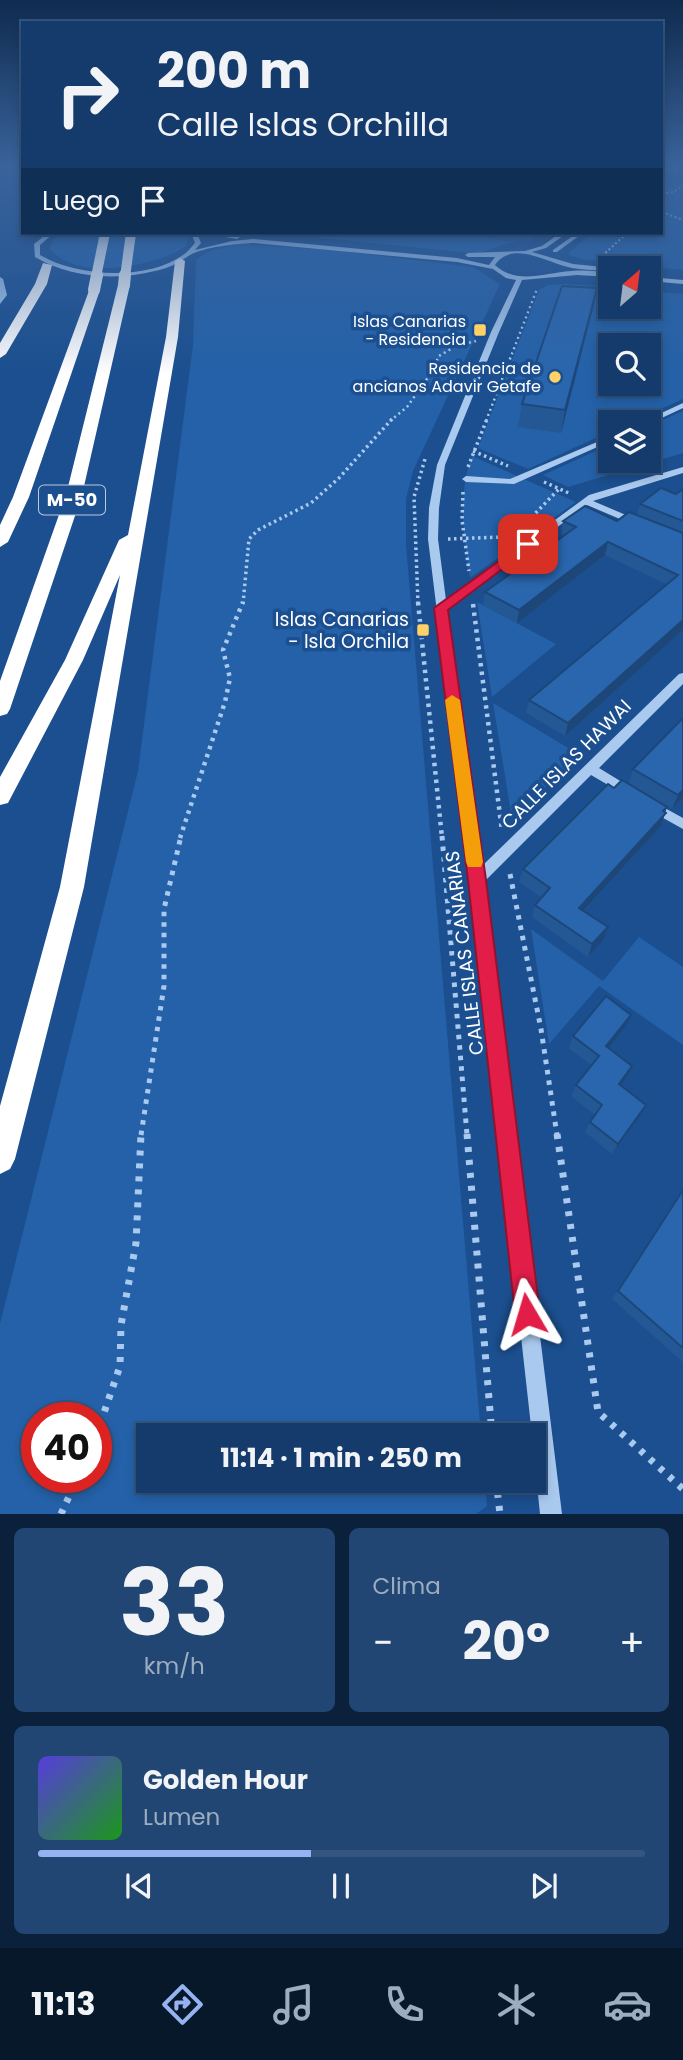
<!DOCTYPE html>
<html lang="es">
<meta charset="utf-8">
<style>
body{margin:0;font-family:Poppins,sans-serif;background:#214673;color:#f1f3f6;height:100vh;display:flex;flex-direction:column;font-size:26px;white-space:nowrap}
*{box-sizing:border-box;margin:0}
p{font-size:23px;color:#9dadc1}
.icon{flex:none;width:38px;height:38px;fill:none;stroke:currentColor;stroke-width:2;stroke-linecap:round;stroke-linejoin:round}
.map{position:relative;height:1514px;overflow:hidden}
.drawer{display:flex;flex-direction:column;gap:14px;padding:14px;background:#0b203b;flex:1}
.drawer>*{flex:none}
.hud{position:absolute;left:21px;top:21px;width:642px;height:214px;border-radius:0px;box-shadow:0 4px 10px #0003,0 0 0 2px #33557e;background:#143b6b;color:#f1f3f6;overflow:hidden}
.needle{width:46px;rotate:28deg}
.buttons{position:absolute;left:598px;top:256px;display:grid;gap:14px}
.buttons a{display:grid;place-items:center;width:63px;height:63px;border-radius:0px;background:#143b6b;box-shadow:0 4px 10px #0003,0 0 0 2px #33557e;font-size:35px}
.speed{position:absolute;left:21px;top:1402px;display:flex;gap:14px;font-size:35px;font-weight:700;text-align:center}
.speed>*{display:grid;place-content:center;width:91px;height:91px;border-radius:50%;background:#143b6b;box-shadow:0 4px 10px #0003,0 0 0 2px #33557e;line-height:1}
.speed .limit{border:10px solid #d22;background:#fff;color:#111}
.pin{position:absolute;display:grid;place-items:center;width:60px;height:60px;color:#fff;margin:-30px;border-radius:14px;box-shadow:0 4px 10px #0006}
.me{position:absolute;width:77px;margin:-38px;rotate:353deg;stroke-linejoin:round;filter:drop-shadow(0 0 5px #0008)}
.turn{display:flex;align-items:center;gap:24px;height:147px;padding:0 21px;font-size:32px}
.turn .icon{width:91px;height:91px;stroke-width:2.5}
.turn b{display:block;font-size:49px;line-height:60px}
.then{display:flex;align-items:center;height:66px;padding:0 21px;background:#0003;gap:14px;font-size:26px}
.big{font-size:52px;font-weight:700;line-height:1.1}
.drawer .card{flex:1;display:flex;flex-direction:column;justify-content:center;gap:10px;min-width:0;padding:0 24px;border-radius:10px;background:#214673}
.drawer .dial{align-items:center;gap:0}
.dial b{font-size:91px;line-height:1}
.song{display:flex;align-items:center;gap:21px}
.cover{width:84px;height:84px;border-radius:10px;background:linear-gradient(135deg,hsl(250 70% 55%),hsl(120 70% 35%))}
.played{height:7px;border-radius:4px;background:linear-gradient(90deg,#95b2f1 45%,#33557e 45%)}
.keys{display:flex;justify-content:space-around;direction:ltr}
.heat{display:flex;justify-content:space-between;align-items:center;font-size:38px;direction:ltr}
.drawer .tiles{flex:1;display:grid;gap:14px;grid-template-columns:1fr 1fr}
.card:last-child{grid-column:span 2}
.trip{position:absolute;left:136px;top:1423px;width:410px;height:70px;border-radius:0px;background:#143b6b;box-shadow:0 4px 10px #0003,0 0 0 2px #33557e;font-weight:700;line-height:70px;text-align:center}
.tabs{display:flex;height:112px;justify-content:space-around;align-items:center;background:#08182b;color:#9dadc1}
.tabs .icon{width:49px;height:49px}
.tabs .selected{color:#95b2f1}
.tabs b{font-size:32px;color:#f1f3f6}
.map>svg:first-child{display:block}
.green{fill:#2461a8;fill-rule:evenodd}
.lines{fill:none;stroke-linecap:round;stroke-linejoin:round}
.path-far5{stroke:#a9c9ee;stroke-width:2;stroke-dasharray:2 2.5;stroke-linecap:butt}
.path-far4{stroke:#a9c9ee;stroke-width:2.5;stroke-dasharray:2 3.5;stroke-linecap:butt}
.path-far3{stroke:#a9c9ee;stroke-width:3.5;stroke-dasharray:2.5 3.5;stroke-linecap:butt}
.path-far2{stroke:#a9c9ee;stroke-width:4.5;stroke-dasharray:3.5 5;stroke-linecap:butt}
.path-far1{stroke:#a9c9ee;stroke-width:5;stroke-dasharray:4.5 6;stroke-linecap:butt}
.path{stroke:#a9c9ee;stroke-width:7;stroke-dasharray:5 8;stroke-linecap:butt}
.minor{fill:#a9c9ee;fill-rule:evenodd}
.highway{fill:#fff;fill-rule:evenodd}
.highway-bridge-far1{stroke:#fff;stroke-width:10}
.highway-bridge{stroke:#fff;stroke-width:12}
.wall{fill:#245895}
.shaded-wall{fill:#1d4779}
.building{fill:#2a66ad;stroke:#1d4779;stroke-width:2}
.route{fill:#e11d48;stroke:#92132f;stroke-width:2}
.slow{fill:#f59e0b}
.poi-dot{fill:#ffd166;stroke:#1b4f8f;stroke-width:2.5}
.labels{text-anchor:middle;stroke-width:7;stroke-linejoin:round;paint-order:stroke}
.far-poi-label{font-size:16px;fill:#fff;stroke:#1b4f8f;text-anchor:end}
.shield{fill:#1b4f8f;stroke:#bbcadd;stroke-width:2}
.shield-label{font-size:18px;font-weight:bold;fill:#fff}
.poi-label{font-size:19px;fill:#fff;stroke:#1b4f8f;text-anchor:end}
.street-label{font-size:19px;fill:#fff;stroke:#1b4f8f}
</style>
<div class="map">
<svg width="683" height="1514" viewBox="0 0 683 1514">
<rect width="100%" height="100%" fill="#1b4f8f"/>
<g class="green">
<polygon points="662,186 683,186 683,270 581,259 568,254 591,233 662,233"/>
<path d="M64,233H184L188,238L186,246C157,266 74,283 50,248L53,240Z"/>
<path d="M220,233H448L520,242C501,242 490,253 472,253L292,235Z"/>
<path d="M244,244L338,251L473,267L500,284L413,471L406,499V545L481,1435H149V1480L485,1481L487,1506L476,1514H0V1324L138,771L193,345L196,260C210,248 226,246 244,244ZM37,1418H96V1477H37Z"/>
<path d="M567,284L611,287V306H649V291L683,294V399L632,422H611V431L528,469L478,448L539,290L548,285ZM611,345H649V383H611Z"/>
<polygon points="683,411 683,453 568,487 543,475 611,444 611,460 649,460 649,426"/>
<path d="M472,456L576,502L470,578C464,538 457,496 472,456Z"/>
<polygon points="477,602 556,644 492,697"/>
<polygon points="493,703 580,755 512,819"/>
<polygon points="531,929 603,981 639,937 683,967 683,1045 599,986 549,1044"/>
</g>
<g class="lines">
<g class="path-far5">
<polyline points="662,169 683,172"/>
<polyline points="662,194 674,192 683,185"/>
<polyline points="662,212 683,220"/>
<polyline points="602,256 627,233"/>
</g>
<g class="path-far4">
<polyline points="390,421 407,407 429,376 439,356 456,346 476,341"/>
<polyline points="486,421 537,289"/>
</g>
<g class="path-far3">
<polyline points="473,451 508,466"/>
<polyline points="468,467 487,419"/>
<polyline points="544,482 571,494"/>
<polyline points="463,492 462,520 469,571"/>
<polyline points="448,539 502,537 521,528 559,489"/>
<polyline points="243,604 249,539 258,530 311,503 339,478 392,419"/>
<polyline points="418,604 414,497 425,459"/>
</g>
<g class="path-far2">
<polyline points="418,602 442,838"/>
<polyline points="473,604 502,831"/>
<polyline points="180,838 225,702 230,678 223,650 243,602"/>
</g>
<g class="path-far1">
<polyline points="442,836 467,1135"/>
<polyline points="510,874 541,1029 557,1135"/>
<polyline points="141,1135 164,986 164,909 181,836"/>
</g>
<g class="path">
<polyline points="467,1134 492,1435"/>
<polyline points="557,1134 598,1412 683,1489"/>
<polyline points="96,1436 120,1366 121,1325 136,1243 141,1134"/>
<polyline points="496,1480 500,1514"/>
<polyline points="61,1514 78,1477"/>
</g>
<g class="minor">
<path d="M48,233H54L40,245V255C77,277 147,281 183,255C188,252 191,247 195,243L191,233H197L201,243L195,250L232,241L253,239L457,258L489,265L495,257H468L465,255L468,253L525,251L542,246L556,236L551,233L563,234V236L546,248L532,252L573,264L613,268H611V271C598,270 585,270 572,268C549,264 513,239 495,265C516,285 545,273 571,271C584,270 598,271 611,273V277L577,275L522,280L499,332L445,465L439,508L438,539L446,600L589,495L683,467V473L593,501L640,521V525H634L587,505L447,609L482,866L679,674L683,673V684L599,768L635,790L637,793L635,796H627L591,775L484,882L562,1514H540L534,1455V1435H532L470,880L428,539L429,508L437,465L491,332L516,280L506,278L493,269L457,262L253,243C235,244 204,247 190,255C182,260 175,265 166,268C123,281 74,280 35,257L34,244Z"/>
<polygon points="201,233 216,233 240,237 237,239"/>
<polygon points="577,233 583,233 557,252 553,252 553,250"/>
<polygon points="0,277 3,279 7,295 0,304"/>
<polygon points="649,277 683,280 683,284 649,281"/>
<polygon points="683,403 683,408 649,424 649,422 642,422"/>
<polygon points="611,436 611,441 514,484 466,482 462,479 466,476 510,479"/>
<polygon points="652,801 683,818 683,829 647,809 646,806 647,803"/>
</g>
<g class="highway">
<polygon points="45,233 55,233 49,237"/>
<polygon points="180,258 185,261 178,337 84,887 15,1159 10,1169 0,1174 0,1106 60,887 120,575 83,660 8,803 0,805 0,777 65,660 119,540 128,535 166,337 175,261"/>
<polygon points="43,263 52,265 47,284 6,354 0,358 0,343 35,284"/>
<polygon points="124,282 130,285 82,495 10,709 7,714 0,716 0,681 66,495 118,285"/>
<polygon points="90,288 100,290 29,497 8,542 0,547 0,525 13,497"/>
</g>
<g class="highway-bridge-far1">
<polyline points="96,277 105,233"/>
<polyline points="125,277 131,233"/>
</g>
<g class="highway-bridge">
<polyline points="124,285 125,275"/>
<polyline points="94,290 97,275"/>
</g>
</g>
<g class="wall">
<polygon points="486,233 534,233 533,241 515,241 485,238"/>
<polygon points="597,288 593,308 561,433 518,427 522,404"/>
<polygon points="683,489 683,630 565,736 526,713 529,700 666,584 605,555 517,623 483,605 485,592 564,536 561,534 563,521 617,521 637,515 640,504 676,494"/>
<polygon points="683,718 683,797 672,809 629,783 633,769"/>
<polygon points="614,788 665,812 661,826 584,911 603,940 588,957 532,917 535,905 542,898 519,882 523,869"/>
<polygon points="626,1026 609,1048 627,1077 620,1086 640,1116 612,1154 585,1132 590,1122 595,1115 571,1096 576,1085 591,1065 569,1048 573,1036"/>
<polygon points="683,1188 683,1362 612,1299"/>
</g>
<g class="shaded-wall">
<polygon points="597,288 593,308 561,433 565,410"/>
<polygon points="608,542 605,555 517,623 519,610"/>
<polygon points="683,620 683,630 565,736 568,723"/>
<polygon points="683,790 683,797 672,809 678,795"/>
<polygon points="667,807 661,826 575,920 579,908"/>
<polygon points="608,927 603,940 588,957 592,944"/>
<polygon points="631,1015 626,1026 601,1058 606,1046"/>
<polygon points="632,1066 627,1077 613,1095 619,1084"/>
<polygon points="646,1105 640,1116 612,1154 618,1144"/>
</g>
<g class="building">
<polygon points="562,286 597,288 565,410 522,404"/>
<polygon points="661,488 676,494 683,489 683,521 640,504"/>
<polygon points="585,506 617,521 629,512 683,533 683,620 568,723 529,700 678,575 608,542 519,610 485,592 576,527 563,521"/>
<polygon points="683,718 683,790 678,795 633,769"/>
<polygon points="622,780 667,807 663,811 666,813 579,908 608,927 592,944 535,905 550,888 523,869 608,784 614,788"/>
<polygon points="606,996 631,1015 606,1046 632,1066 619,1084 646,1105 618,1144 590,1122 602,1105 576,1085 599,1056 573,1036"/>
<polygon points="683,1190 683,1348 618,1291"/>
</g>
<linearGradient id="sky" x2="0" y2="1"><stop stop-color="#0f2b4f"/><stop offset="0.44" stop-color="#39639b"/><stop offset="1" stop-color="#39639b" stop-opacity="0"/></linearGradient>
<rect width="683" height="375" fill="url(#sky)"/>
<polygon class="route" points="528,540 533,541 533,546 448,610 486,880 540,1314 536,1323 527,1326 519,1323 515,1314 468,880 434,608"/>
<polygon class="slow" points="452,695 460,700 483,862 481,867 468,867 466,862 445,700"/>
<g class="poi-dot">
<rect x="473" y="323" width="14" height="14" rx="3.5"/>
<circle cx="555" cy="377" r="7"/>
<rect x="416" y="623" width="14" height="14" rx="3.5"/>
</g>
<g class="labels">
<g class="far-poi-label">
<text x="466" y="327">Islas Canarias<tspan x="466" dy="18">- Residencia</tspan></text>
<text x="541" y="374">Residencia de<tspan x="541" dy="18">ancianos Adavir Getafe</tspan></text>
</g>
<rect class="shield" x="39" y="485.5" width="66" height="29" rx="5"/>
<g class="shield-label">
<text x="72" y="506">M-50</text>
</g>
<g class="poi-label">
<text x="409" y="626">Islas Canarias<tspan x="409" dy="22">- Isla Orchila</tspan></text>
</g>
<g class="street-label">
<text transform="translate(566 764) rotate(-45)" y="7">CALLE ISLAS HAWAI</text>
<text transform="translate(464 953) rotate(-97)" y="7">CALLE ISLAS CANARIAS</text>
</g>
</g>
</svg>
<div class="buttons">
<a><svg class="needle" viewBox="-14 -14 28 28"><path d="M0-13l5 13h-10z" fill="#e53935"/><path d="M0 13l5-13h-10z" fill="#9dadc1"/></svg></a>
<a><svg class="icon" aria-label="search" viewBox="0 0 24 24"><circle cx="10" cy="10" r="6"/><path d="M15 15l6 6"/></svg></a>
<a><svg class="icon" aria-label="layers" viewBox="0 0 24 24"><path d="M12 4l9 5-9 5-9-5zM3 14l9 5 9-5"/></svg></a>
</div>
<div class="speed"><div class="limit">40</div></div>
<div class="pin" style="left:528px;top:544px;background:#d93025"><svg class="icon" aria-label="arrive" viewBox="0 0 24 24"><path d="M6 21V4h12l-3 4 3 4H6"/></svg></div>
<svg class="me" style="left:527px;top:1314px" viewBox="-20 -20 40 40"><path d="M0-17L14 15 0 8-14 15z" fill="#e11d48" stroke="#fff" stroke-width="4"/></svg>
<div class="trip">11:14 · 1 min · 250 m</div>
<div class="hud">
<div class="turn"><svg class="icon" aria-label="right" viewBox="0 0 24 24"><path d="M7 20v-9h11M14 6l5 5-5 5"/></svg><div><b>200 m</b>Calle Islas Orchilla</div></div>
<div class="then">Luego<svg class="icon" aria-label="arrive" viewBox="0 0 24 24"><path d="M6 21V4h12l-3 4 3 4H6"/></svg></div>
</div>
</div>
<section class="drawer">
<div class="tiles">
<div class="card dial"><b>33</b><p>km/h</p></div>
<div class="card"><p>Clima</p>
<div class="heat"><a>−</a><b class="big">20°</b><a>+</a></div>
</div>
<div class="card">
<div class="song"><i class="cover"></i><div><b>Golden Hour</b><p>Lumen</p></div></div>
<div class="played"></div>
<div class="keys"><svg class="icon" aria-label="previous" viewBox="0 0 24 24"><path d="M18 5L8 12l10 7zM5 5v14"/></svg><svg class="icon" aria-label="pause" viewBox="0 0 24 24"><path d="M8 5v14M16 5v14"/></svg><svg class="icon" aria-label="next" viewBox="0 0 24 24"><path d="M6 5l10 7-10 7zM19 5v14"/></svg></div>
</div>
</div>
</section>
<nav class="tabs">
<b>11:13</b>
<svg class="icon selected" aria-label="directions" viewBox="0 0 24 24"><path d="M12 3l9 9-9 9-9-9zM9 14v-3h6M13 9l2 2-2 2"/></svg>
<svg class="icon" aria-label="music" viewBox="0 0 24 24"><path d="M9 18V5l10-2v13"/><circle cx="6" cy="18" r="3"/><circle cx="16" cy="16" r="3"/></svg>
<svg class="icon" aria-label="phone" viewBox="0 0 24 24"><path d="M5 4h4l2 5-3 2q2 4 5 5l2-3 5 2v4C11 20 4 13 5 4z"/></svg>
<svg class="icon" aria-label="climate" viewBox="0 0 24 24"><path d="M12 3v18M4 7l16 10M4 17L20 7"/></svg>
<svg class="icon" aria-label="car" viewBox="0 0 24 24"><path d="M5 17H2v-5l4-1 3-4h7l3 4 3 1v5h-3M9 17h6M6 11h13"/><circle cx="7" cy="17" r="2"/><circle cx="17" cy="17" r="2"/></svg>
</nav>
